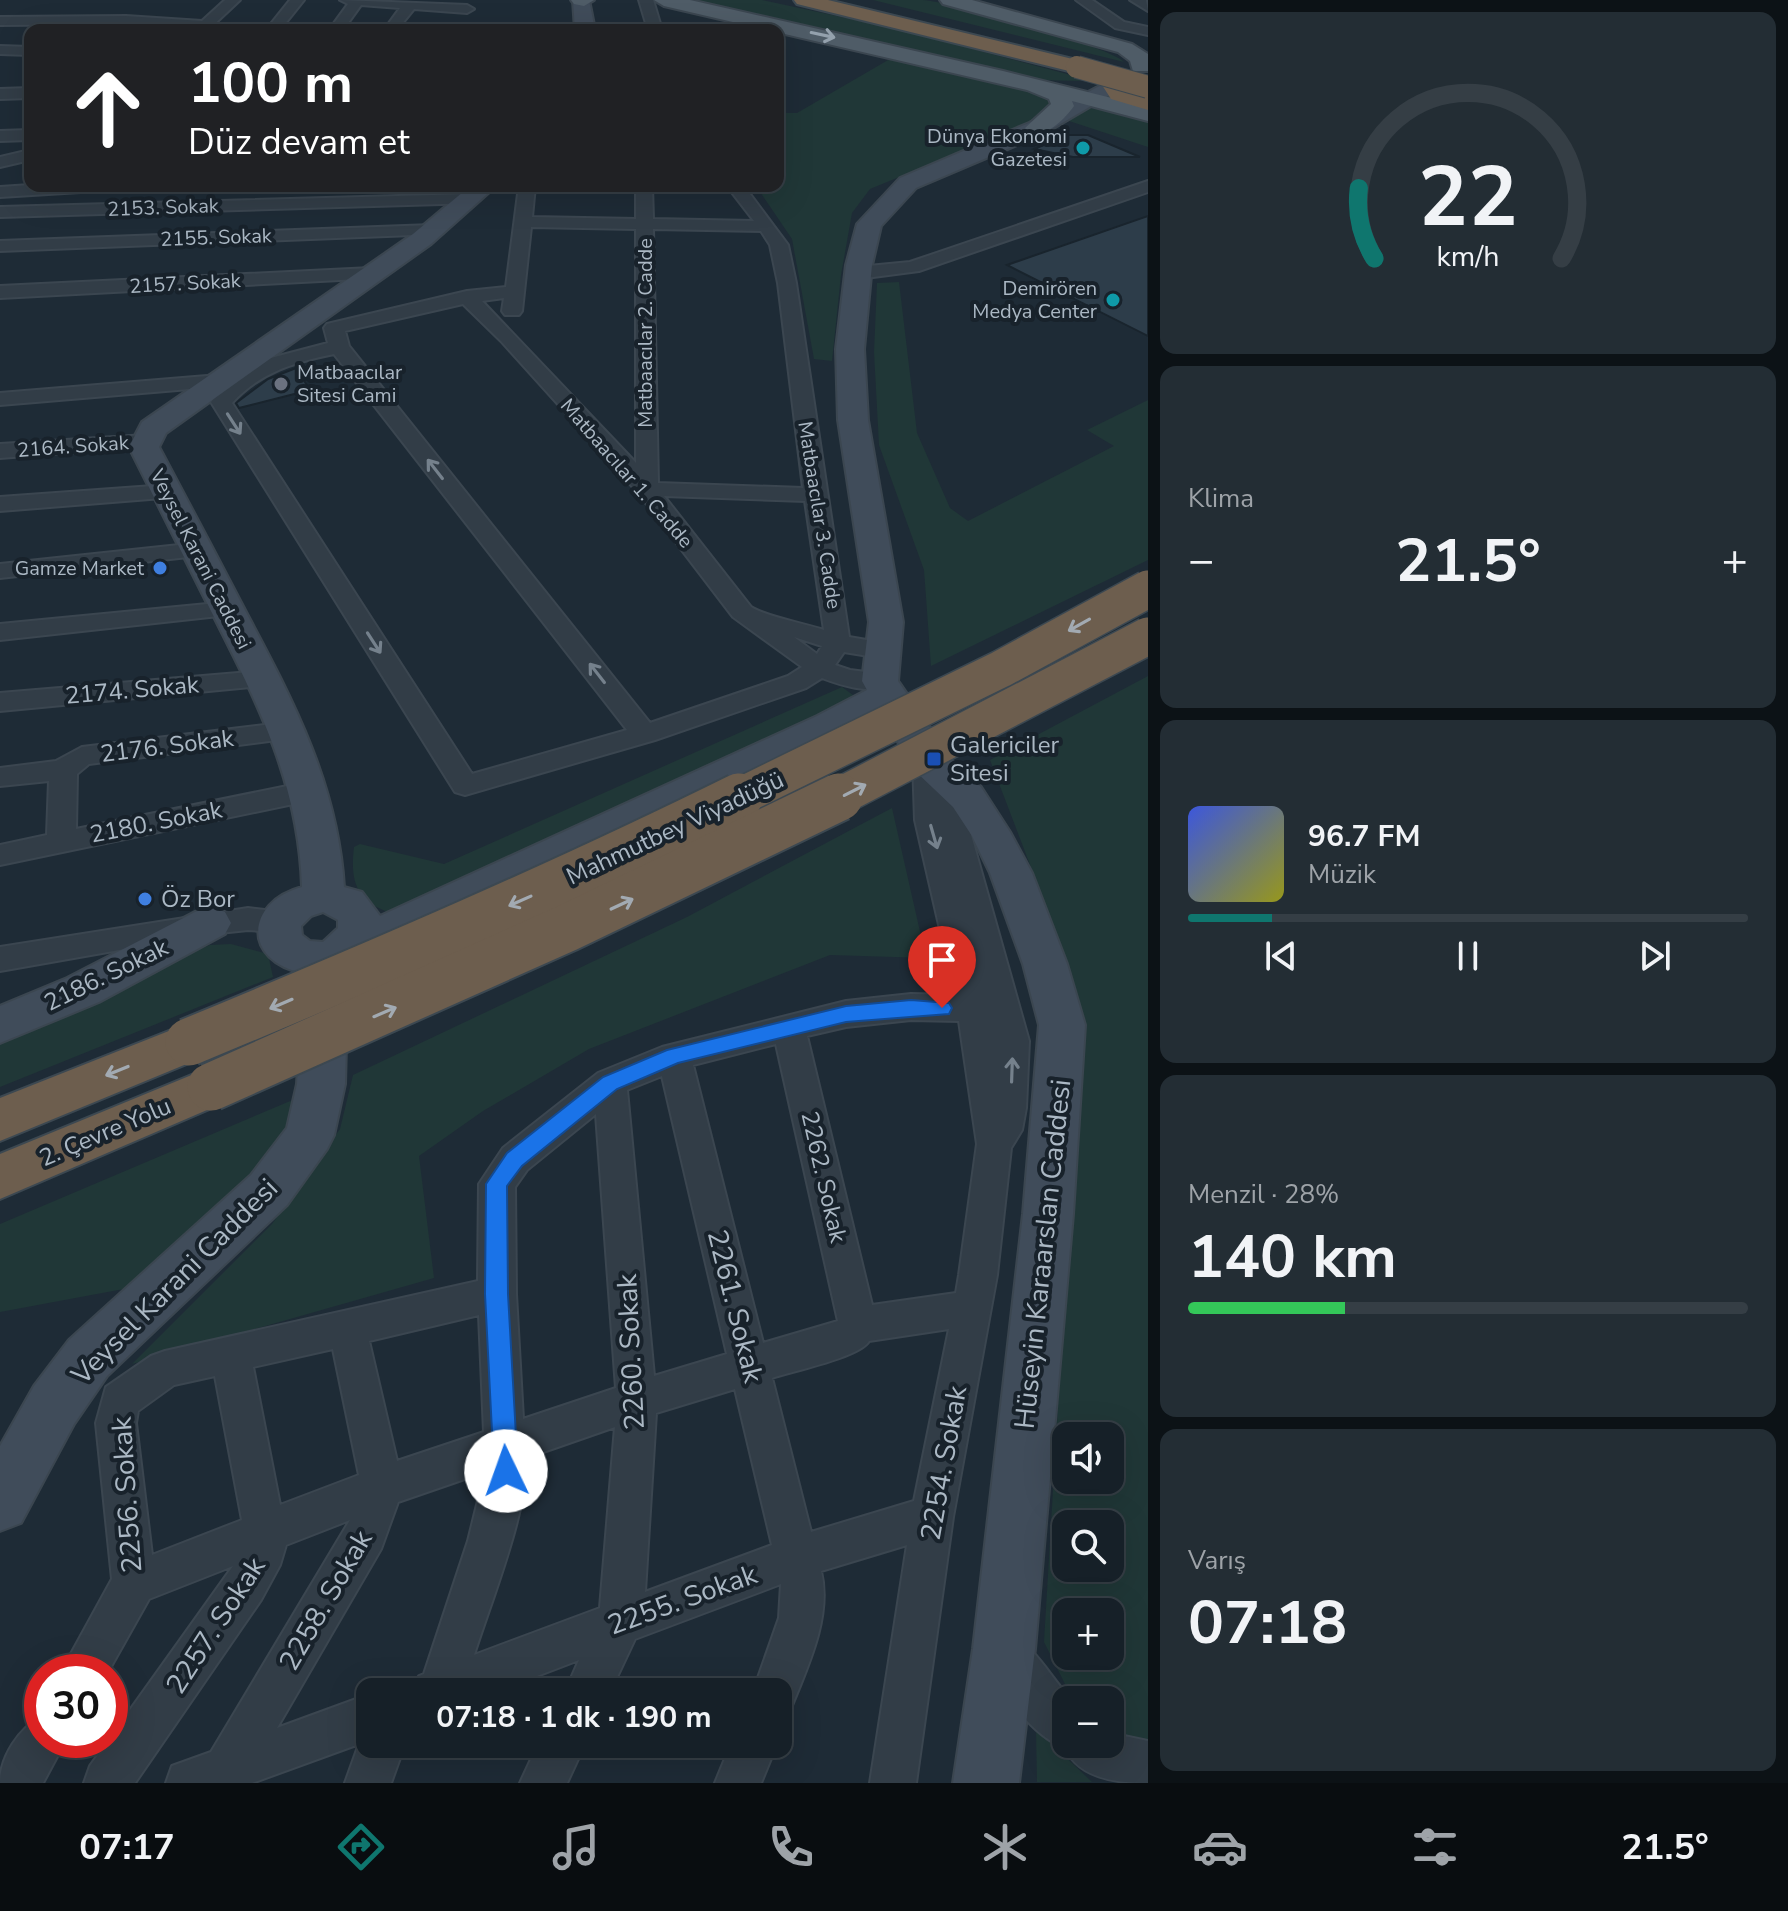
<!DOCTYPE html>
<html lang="tr">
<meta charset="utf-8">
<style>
body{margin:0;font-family:"Nunito Sans",sans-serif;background:#232d34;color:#f1f3f6;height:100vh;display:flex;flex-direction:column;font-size:30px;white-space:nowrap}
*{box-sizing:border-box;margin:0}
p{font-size:26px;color:#9ea3a8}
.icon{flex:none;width:44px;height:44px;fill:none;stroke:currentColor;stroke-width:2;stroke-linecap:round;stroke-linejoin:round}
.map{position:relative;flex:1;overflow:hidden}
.side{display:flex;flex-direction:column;gap:12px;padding:12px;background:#0c1216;width:640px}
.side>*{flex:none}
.hud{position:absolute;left:24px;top:24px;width:760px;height:168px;border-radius:16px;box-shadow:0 8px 32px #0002,0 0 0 2px #353e45;background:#202124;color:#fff;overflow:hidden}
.buttons{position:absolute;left:1052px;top:1422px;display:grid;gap:16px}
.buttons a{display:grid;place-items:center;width:72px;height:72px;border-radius:16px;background:#162028;box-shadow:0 8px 32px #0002,0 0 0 2px #353e45;font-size:40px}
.speed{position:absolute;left:24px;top:1654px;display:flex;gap:16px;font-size:40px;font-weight:700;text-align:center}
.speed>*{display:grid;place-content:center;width:104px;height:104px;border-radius:50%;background:#162028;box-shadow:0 8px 32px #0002,0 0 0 2px #353e45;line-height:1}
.speed .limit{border:12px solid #d22;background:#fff;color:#111}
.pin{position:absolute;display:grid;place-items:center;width:68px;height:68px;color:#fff;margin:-82px -34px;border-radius:50% 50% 50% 0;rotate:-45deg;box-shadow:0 0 8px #0007}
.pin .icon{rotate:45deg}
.me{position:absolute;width:88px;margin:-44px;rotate:357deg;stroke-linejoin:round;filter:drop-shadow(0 0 6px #0008)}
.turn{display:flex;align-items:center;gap:28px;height:168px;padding:0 32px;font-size:36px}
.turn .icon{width:104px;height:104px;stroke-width:2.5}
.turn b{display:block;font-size:56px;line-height:68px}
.big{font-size:60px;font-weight:700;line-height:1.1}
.side .tile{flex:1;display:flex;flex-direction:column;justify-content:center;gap:12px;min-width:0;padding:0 28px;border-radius:16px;background:#232d34}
.side .dial{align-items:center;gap:0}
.dial svg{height:208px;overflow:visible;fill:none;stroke:#353e45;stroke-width:7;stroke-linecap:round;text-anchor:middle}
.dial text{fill:#f1f3f6;stroke:none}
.song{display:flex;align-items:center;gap:24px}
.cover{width:96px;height:96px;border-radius:12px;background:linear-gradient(135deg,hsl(230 70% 55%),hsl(60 70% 35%))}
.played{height:8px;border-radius:4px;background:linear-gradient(90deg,#0f766e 15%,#353e45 15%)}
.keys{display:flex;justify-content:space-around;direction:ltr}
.heat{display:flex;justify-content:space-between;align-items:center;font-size:44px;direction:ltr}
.charge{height:12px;border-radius:6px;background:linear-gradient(90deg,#34c759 28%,#353e45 0)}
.trip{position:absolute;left:356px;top:1678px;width:436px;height:80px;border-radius:16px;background:#162028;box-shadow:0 8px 32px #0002,0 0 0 2px #353e45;font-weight:700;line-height:80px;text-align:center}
.dock{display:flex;height:128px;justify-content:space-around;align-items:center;background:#090d10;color:#9ea3a8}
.dock .icon{width:56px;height:56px}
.dock .selected{color:#0f766e}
.dock b{font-size:36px;color:#f1f3f6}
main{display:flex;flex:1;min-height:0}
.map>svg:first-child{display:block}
.green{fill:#203737;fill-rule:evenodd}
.building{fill:#2d3d4a;stroke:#19242d;stroke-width:2}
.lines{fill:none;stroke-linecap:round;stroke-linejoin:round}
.street-casing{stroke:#3b4650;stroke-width:4}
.secondary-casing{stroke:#3b4650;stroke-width:4}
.primary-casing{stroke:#3b4650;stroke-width:4}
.highway-casing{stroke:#3c4851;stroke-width:4}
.street{fill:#323d47;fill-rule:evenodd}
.secondary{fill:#404c5a;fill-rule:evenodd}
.primary{fill:#4f5c67;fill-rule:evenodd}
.highway{fill:#6d5e4e;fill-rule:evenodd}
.highway-bridge-far2-casing{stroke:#3c4851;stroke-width:24;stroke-linecap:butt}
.highway-bridge-far1-casing{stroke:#3c4851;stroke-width:40;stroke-linecap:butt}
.highway-bridge-casing{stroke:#3c4851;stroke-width:51;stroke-linecap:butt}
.highway-bridge-far2{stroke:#6d5e4e;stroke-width:22}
.highway-bridge-far1{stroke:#6d5e4e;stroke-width:37}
.highway-bridge{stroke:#6d5e4e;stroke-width:47}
.oneway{stroke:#94a1ad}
.oneway2{stroke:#75818c}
.oneway3{stroke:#a2aab2}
.route{fill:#1a73e8;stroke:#114b97;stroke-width:2}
.culture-dot{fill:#0f9aa8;stroke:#18222b;stroke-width:3}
.worship-dot{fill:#6b7280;stroke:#18222b;stroke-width:3}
.shop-dot{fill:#3f7fe0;stroke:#18222b;stroke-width:3}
.transit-dot{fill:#1a4fb4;stroke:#18222b;stroke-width:3}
.labels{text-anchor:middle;stroke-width:8;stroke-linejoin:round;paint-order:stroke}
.far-poi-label{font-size:20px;fill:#abb8c4;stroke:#18222b;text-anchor:end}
.far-street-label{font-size:20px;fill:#abb8c4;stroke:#18222b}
.street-label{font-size:24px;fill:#abb8c4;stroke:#18222b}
.poi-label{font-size:24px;fill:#abb8c4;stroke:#18222b;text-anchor:start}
.near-street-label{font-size:28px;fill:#abb8c4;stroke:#18222b}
</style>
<main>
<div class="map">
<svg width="1148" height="1783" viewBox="0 0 1148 1783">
<rect width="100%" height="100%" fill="#1e2b36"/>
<g class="green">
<polygon points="685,0 762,0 893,28 1067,74 1081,81 1037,80"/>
<path d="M873,0C889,0 906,0 923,0C952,2 1105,45 1124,62Z"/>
<polygon points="895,56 1048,94 1054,107 1016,129 870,189 852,213 841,275 832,361 814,359 792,239 756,186 778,186 778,113 797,113"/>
<polygon points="1088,108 1111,110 1148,119 1148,147 1066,120"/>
<polygon points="899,282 917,433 950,508 968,521 1114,446 1087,430 1148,400 1148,560 931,666 924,570 879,445 874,352 877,283"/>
<path d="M1148,676V1741L1119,1739L1110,1733V1700H1073L1044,1642L1081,1018L1032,870L990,760ZM1066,1436H1110V1480H1066ZM1066,1524H1110V1568H1066ZM1066,1612H1110V1656H1066Z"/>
<path d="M842,687L861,701L391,913C356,901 350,882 354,847L360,844L444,864Z"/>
<polygon points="892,808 926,958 830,955 589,1049 483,1111 419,1156 434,1278 132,1364 272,1224 340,1129 353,1075 687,917"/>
<polygon points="231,944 268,954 273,977 0,1087 0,1036 180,956 210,945"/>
<polygon points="295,1099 292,1122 277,1161 156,1283 0,1312 0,1224"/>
<polygon points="1036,1729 1092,1782 1037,1782"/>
</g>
<g class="building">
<polygon points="1068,135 1088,135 1140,157 1073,157 1034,149"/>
<polygon points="1148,216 1148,336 1007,265"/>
<polygon points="296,368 310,390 239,408 236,403 268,379"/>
</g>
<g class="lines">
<defs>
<g id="street">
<polygon points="225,0 240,0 208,30 126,24 0,25 0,17 126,16 202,21"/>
<polygon points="290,0 304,0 280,30 266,30"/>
<polygon points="340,0 467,5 474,9 467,13 414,9 401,25 453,25 459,30 384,30 400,8 361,5 343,30 329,30 348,4"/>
<polygon points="639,0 653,0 662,30 648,30"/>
<polygon points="1076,0 1092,0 1124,22 1148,27 1148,35 1115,28"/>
<polygon points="1130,0 1146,0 1148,11"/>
<polygon points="0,46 30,47 30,55 0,54"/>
<polygon points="30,88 30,98 0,99 0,89"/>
<polygon points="30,130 30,140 0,141 0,131"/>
<polygon points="30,150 30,160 0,167 0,157"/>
<polygon points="1148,181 1148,192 919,271 858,279 849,273 858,267 910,262"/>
<polygon points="30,185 30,186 105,186 97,191 0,197 0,187"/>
<path d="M519,186H535L532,217L636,219V186H652L653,219L754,221L727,186H744L788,245L796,283L849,637L890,644L894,650L890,656L881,658L844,652L835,665L850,670L889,675L893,681L889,687C867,693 843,686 822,678L806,688L655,740L465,795L455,792L211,402L225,386L0,405V393L219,375L226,377L228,383L267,359L328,343L324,328L327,324L467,291L506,287ZM531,227L636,229V463L482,301L504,298L502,311L505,315H519L522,311ZM653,229L761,231L770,245L778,283L803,488L658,483ZM463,304L501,341L639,494L733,617L802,667L788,676L650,723L349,346L345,331ZM334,354L627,730L472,774L232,403C260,372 295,362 334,354ZM664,496L805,501L824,630C805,624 764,616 751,607ZM794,637L822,646L817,654Z"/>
<polygon points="470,194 476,195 479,199 476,203 0,217 0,207"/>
<polygon points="432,225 441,230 438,234 0,251 0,241"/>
<polygon points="371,268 378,270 380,274 378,278 0,298 0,286"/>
<polygon points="147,435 158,441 155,446 0,458 0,444"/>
<polygon points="167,485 178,492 175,497 0,511 0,497"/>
<polygon points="198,543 206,545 210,550 206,555 0,578 0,564"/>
<polygon points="228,602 237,604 240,609 237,614 0,640 0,624"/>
<polygon points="263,671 272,673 276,679 272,685 0,711 0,693"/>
<polygon points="290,722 300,725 303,731 300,737 89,764 77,774 76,829 312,781 322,784 326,791 322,798 0,865 0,845 47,835 49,781 0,786 0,768 56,761 82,747"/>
<path d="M927,751L937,753L962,803L1029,1041L1026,1108L1022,1130L1011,1148L997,1275L953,1517L916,1783H870L907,1545L821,1571C832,1616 808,1666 791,1708L778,1713V1692H753L779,1618L781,1584L635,1639L610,1692H565L579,1660L495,1692H413L419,1676L424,1674L468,1541L485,1472L398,1502L381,1549L277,1728L370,1694V1744H405L391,1783H345L359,1744L252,1783H166L172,1766L211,1752L350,1520L286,1545L280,1565L261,1600L135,1783H84L90,1766L233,1566L149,1599L108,1672H61L112,1579L96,1423L106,1387L151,1356L165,1351L478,1281L479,1184L503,1148L598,1073L662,1047L846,1001L911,994L955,995L915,820L913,760L917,753ZM911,1020L959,1021L977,1144L959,1275L956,1293L872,1305L807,1036L846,1027ZM776,1044L838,1321L763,1343L693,1065ZM662,1076L727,1354L654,1376L627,1090ZM596,1114L616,1388L523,1419L516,1294L515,1187L527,1170ZM479,1315L484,1432L397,1461L369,1341ZM949,1329L914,1501L811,1532L772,1378C793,1371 860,1357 869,1341ZM333,1349L359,1475L280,1505L253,1367ZM215,1376L242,1520L152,1555L136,1423L138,1411L174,1385ZM735,1389L772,1545L645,1592L656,1413ZM615,1427L600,1608L474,1655C490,1604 529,1508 526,1458Z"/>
<polygon points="248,908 291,913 295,921 291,929 280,932 248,930 210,934 0,971 0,947"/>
<path d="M1009,1635C1036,1646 1051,1679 1072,1700H1066V1744H1110V1733L1148,1741V1783C1119,1783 1079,1779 1066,1749C1030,1734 1001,1692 987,1657L993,1641Z"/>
<path d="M42,1717V1740H66L43,1783H0C0,1758 19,1727 42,1717Z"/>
<polygon points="538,1744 585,1744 567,1783 520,1783"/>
<polygon points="731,1744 777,1744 761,1783 715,1783"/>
</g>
<g id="secondary">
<polygon points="573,0 589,0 595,30 575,30"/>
<path d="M1113,79L1120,81L1123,85L1120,89L1045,133L916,188L881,226L872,265L864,349L868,420L903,622L898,681L933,732L943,753L981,787L1010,832L1032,873L1067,964L1085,1025L1073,1214L1035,1649L1019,1783H953L973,1649L1023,1214L1039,1025L1023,964L990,873L972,836L953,807L913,769L882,713L405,941L368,952L348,967L345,1084L334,1135L327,1149L287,1205L107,1376L74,1424L21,1523L0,1531V1446L34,1386L69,1340L251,1175L287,1128L297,1084L303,973C243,961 244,903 302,887C299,783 257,702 211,611C184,556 156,502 129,447L142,422L413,234L470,186H496L431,244L166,433L159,447C189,503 218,558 247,614C294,702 338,786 344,887L362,892L380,916L817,716L867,690L862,681L869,622L838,420L836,349L846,265L857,224L900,178L1029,123ZM323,912L338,920V928L323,942L310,941L302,935L301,926L311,916Z"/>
<polygon points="210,907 225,912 231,923 225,934 99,1002 0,1043 0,1006 67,978 195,912"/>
</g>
<g id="primary">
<polygon points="571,0 594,0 584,6 574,4"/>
<path d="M654,0H690L1003,71L1148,107V121L1072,101L1074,106C1064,120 1047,137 1029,133L1025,128L1051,104L1049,99L1027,90L664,6Z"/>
<polygon points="940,0 972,0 1132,44 1148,54 1148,71 1133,71 1130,61 1118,52 943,4"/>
</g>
<g id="highway">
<polygon points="794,0 828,0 1085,62 1088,67 1077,73 797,4"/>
<polygon points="1113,78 1121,80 1127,89 1148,96 1148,110 1111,99 1102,85"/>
<polygon points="189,1023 206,1028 213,1042 206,1056 0,1141 0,1098"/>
<polygon points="211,1067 228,1073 236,1087 228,1101 0,1199 0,1154"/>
</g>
</defs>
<use href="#street" class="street-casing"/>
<use href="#secondary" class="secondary-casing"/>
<use href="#primary" class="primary-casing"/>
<use href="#highway" class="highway-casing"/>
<use href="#street" class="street"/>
<use href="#secondary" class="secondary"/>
<use href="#primary" class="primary"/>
<use href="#highway" class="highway"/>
<defs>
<polyline id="highway-bridge-far2" points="1077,67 1148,87"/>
<g id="highway-bridge-far1">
<polyline points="735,799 1001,669 1148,589"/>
<polyline points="835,799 1148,636"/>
</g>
<g id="highway-bridge">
<path d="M189,1042C375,965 559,886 739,797"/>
<polyline points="211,1087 567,928 839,797"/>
</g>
</defs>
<use href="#highway-bridge-far2" class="highway-bridge-far2-casing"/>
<use href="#highway-bridge-far1" class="highway-bridge-far1-casing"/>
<use href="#highway-bridge" class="highway-bridge-casing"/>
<use href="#highway-bridge-far2" class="highway-bridge-far2"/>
<use href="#highway-bridge-far1" class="highway-bridge-far1"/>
<use href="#highway-bridge" class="highway-bridge"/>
</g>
<defs><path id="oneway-shaft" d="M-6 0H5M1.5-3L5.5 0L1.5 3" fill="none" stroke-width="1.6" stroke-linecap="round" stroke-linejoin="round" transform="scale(2)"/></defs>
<use class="oneway" href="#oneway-shaft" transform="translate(823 35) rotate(12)"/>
<g class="oneway2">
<use href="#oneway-shaft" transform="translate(234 424) rotate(57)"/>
<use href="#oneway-shaft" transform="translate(435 469) rotate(-128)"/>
<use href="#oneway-shaft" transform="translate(374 643) rotate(57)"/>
<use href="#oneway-shaft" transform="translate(597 673) rotate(-128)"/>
<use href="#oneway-shaft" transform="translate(934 837) rotate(74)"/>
<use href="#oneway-shaft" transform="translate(1012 1070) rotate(-88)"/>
</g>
<g class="oneway3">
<use href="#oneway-shaft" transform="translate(1079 625) rotate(151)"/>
<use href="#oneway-shaft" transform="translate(855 790) rotate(-27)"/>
<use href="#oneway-shaft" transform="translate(520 901) rotate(156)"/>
<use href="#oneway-shaft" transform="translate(622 904) rotate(-25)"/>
<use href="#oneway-shaft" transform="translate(281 1004) rotate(157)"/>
<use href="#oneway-shaft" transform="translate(385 1012) rotate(-23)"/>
<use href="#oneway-shaft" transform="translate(117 1071) rotate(158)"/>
</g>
<polygon class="route" points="911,1000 949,1003 952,1008 949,1014 846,1022 678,1063 617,1089 522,1166 507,1186 508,1294 518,1471 515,1480 506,1484 497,1480 494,1471 485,1294 486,1184 507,1153 603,1077 667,1050 846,1006"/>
<g class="culture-dot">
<circle cx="1083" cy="148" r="8"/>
<circle cx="1113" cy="300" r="8"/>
</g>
<circle class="worship-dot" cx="281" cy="384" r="8"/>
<g class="shop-dot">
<circle cx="160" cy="568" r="8"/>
<circle cx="145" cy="899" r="8"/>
</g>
<rect class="transit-dot" x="926" y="751" width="16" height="16" rx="4"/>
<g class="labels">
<g class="far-poi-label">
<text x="1067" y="143">Dünya Ekonomi<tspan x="1067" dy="23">Gazetesi</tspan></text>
<text x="1097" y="295">Demirören<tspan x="1097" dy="23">Medya Center</tspan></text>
<text x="297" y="379" text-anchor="start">Matbaacılar<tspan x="297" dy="23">Sitesi Cami</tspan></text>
<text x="144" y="575">Gamze Market</text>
</g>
<g class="far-street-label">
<text transform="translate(163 207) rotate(-2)" y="7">2153. Sokak</text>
<text transform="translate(216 237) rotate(-2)" y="7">2155. Sokak</text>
<text transform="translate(185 283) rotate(-3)" y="7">2157. Sokak</text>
<text transform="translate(645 333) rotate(-90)" y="7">Matbaacılar 2. Cadde</text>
<text transform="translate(73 446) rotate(-4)" y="7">2164. Sokak</text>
<text transform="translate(627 473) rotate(49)" y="7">Matbaacılar 1. Cadde</text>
<text transform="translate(820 515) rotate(81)" y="7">Matbaacılar 3. Cadde</text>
<text transform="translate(201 559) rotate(63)" y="7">Veysel Karani Caddesi</text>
</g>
<g class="street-label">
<text transform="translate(132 690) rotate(-5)" y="8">2174. Sokak</text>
<text transform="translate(167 746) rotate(-7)" y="8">2176. Sokak</text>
<text transform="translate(156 822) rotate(-11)" y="8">2180. Sokak</text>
<text transform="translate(675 828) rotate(-25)" y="8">Mahmutbey Viyadüğü</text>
<text transform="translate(106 975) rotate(-26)" y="8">2186. Sokak</text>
<text transform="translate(105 1132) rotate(-23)" y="8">2. Çevre Yolu</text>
<text transform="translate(824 1177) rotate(77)" y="8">2262. Sokak</text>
</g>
<g class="poi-label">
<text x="950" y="753">Galericiler<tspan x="950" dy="28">Sitesi</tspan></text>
<text x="161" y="907">Öz Bor</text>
</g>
<g class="near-street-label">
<text transform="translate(1042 1254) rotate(-84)" y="10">Hüseyin Karaarslan Caddesi</text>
<text transform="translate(174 1281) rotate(-45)" y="10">Veysel Karani Caddesi</text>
<text transform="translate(736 1306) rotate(76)" y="10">2261. Sokak</text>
<text transform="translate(630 1352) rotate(-93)" y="10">2260. Sokak</text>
<text transform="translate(943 1463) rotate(-80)" y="10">2254. Sokak</text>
<text transform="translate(126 1495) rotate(-94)" y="10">2256. Sokak</text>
<text transform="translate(682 1599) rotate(-20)" y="10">2255. Sokak</text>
<text transform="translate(325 1600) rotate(-60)" y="10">2258. Sokak</text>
<text transform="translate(215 1625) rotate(-57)" y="10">2257. Sokak</text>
</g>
</g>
</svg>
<div class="buttons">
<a><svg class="icon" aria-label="sound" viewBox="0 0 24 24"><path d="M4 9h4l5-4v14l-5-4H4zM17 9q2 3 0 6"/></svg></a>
<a><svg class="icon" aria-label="search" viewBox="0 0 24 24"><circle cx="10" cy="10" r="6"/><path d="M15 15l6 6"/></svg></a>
<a>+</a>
<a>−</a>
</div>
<div class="speed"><div class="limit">30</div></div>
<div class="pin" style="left:942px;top:1008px;background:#d93025"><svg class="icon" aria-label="arrive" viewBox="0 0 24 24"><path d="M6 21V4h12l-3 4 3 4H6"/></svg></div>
<svg class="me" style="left:506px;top:1471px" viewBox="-20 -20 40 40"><circle r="19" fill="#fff"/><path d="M0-13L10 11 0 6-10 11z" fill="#1a73e8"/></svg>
<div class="trip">07:18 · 1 dk · 190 m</div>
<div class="hud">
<div class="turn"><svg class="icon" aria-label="ahead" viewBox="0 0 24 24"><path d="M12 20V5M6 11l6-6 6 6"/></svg><div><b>100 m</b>Düz devam et</div></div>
</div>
</div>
<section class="side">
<div class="tile dial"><svg viewBox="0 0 100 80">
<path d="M14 69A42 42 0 1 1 86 69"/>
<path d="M14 69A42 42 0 0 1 8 42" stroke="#0f766e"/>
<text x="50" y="56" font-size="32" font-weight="700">22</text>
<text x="50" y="72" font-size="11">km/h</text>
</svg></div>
<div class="tile"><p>Klima</p>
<div class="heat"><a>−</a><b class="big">21.5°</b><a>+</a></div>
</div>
<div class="tile">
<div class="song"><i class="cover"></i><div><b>96.7 FM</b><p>Müzik</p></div></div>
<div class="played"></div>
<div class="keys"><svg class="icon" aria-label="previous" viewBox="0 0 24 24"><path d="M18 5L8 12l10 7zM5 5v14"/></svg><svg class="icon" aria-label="pause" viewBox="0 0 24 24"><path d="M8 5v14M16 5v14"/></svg><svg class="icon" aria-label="next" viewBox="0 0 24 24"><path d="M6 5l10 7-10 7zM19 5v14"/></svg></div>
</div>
<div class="tile"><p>Menzil · 28%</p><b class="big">140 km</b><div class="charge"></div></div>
<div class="tile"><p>Varış</p><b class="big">07:18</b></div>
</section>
</main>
<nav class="dock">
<b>07:17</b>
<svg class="icon selected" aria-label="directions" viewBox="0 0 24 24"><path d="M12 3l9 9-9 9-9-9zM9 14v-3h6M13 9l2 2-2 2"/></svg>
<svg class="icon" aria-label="music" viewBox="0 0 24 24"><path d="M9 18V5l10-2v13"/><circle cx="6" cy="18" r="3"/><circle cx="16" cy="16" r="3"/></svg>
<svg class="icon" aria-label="phone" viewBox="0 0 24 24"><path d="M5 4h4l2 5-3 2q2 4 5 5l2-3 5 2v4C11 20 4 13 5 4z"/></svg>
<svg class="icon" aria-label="climate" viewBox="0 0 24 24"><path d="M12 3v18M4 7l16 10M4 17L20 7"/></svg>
<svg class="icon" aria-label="car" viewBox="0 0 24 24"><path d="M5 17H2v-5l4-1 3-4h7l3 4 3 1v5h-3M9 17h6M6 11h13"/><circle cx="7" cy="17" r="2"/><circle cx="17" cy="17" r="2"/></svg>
<svg class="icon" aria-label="filters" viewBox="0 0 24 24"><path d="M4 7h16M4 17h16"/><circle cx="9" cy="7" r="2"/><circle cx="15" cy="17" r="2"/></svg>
<b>21.5°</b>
</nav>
